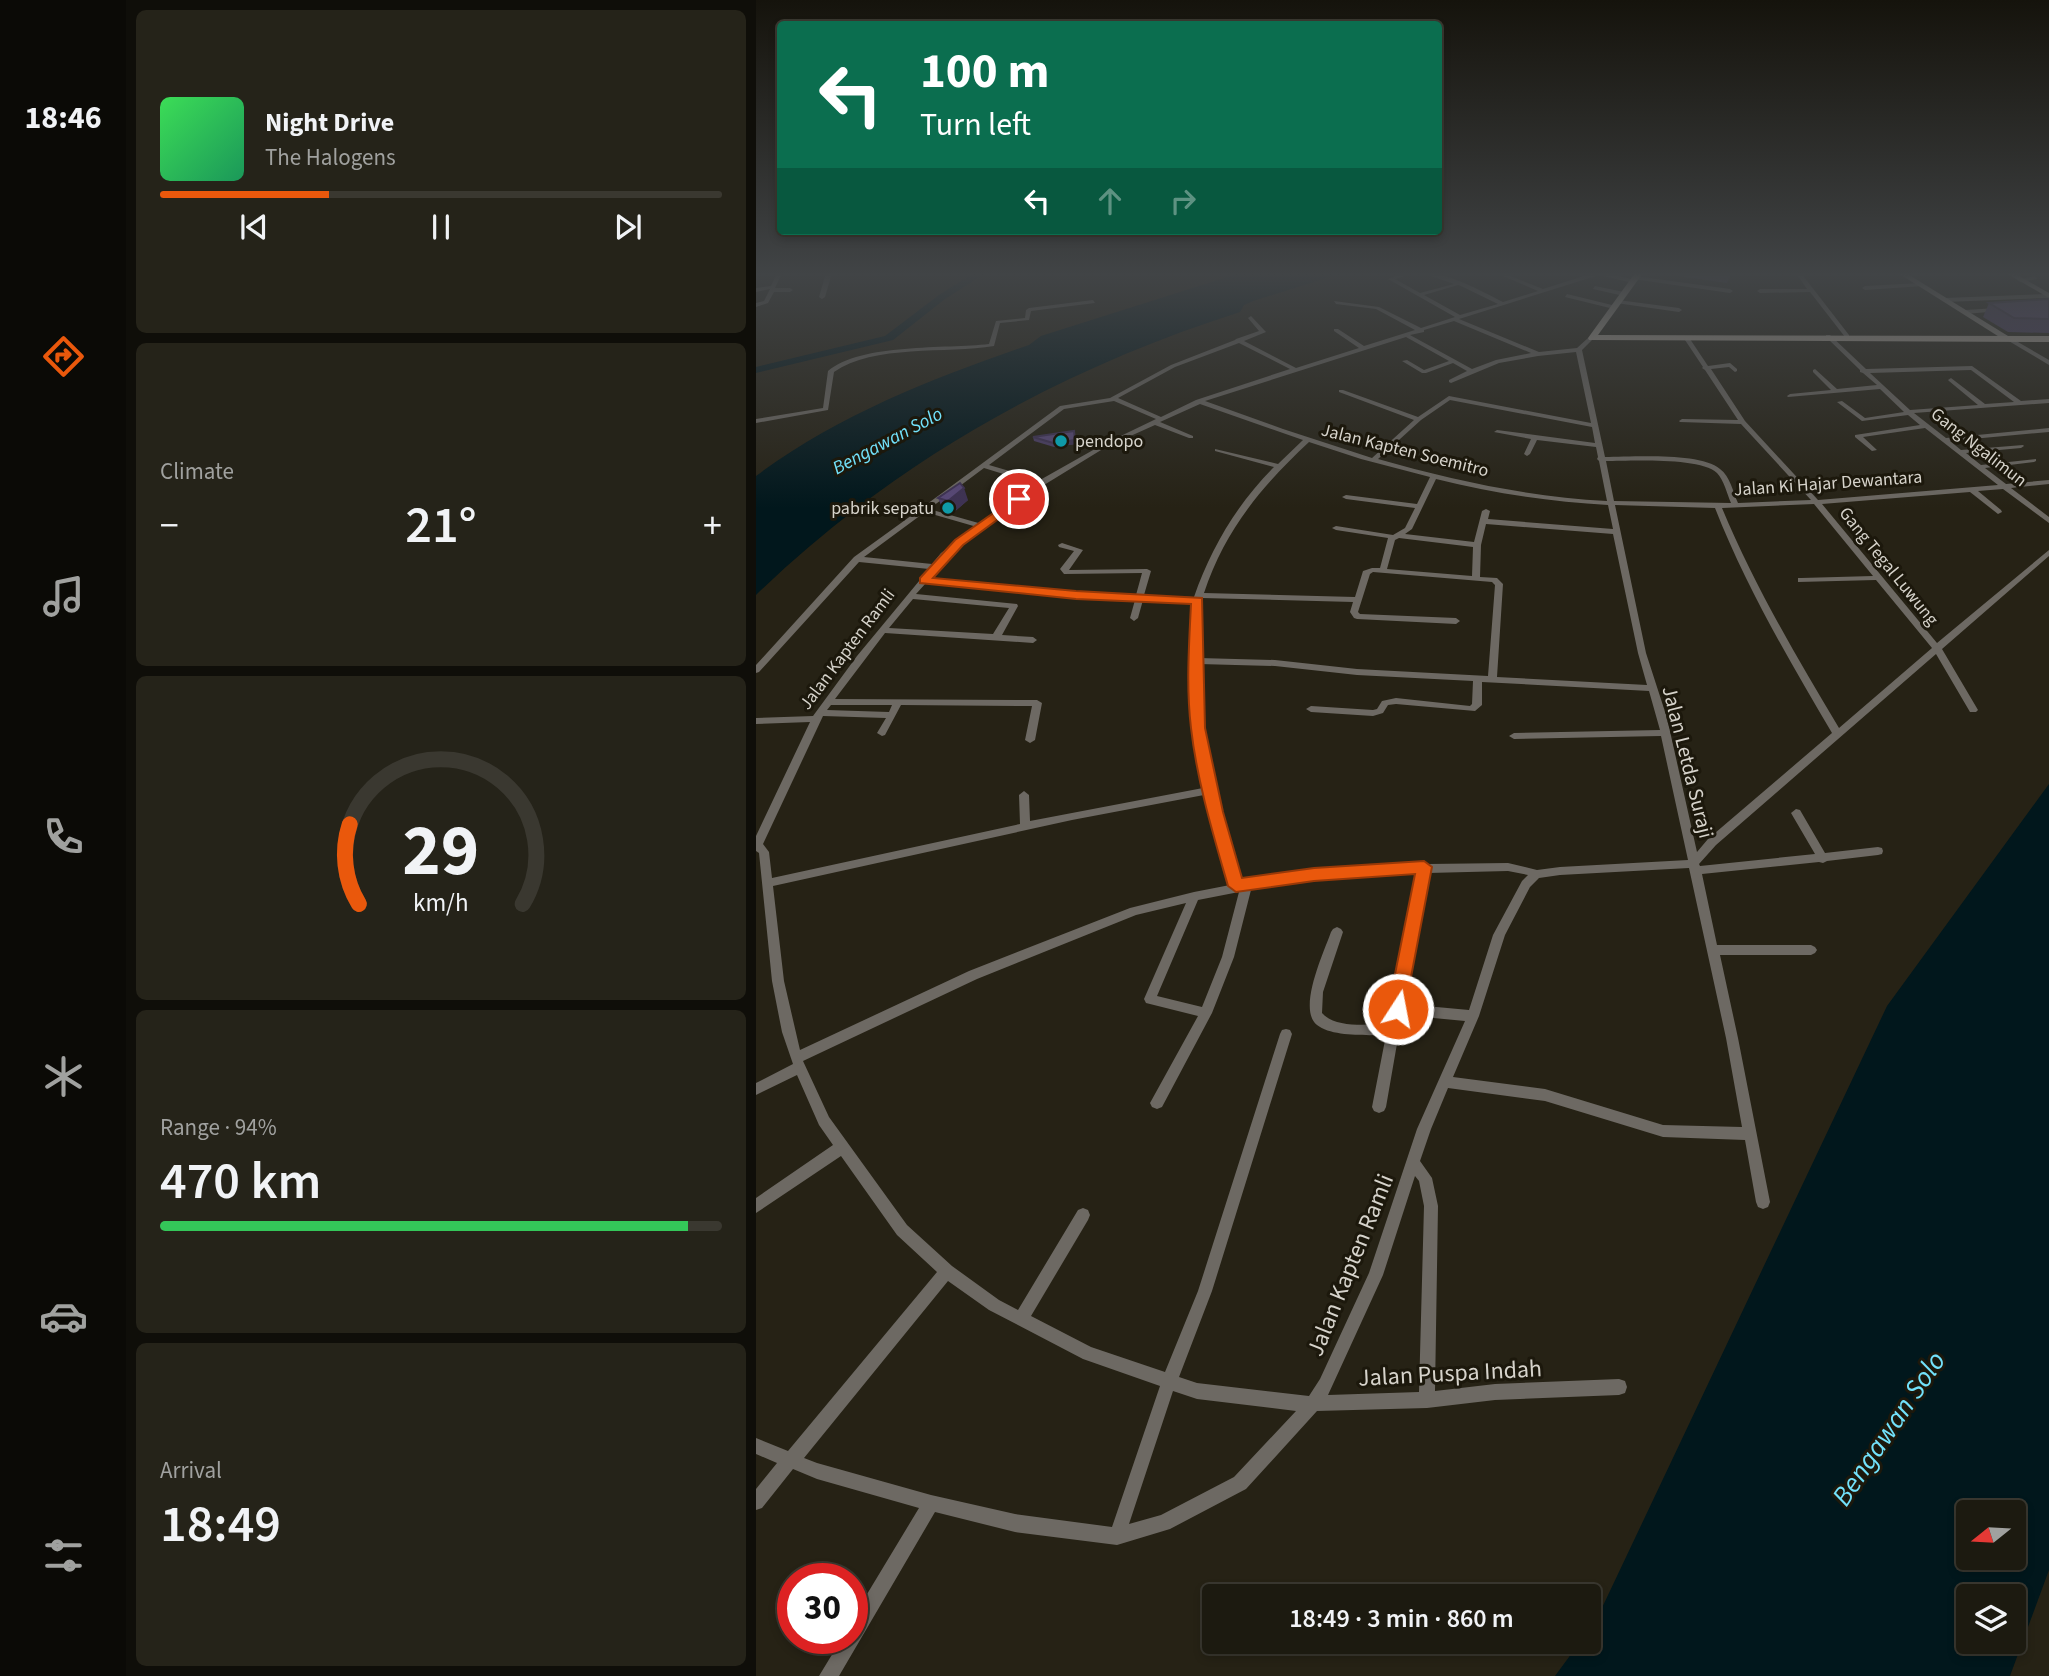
<!DOCTYPE html>
<meta charset="utf-8">
<style>
body{margin:0;font-family:"Source Sans 3",sans-serif;background:#252319;color:#f1f3f6;height:100vh;display:flex;flex-direction:column;font-size:26px;white-space:nowrap}
*{box-sizing:border-box;margin:0}
p{font-size:23px;color:#a0a19f}
.icon{flex:none;width:38px;height:38px;fill:none;stroke:currentColor;stroke-width:2;stroke-linecap:round;stroke-linejoin:round}
.map{position:relative;flex:1;overflow:hidden}
.side{display:flex;flex-direction:column;gap:10px;padding:10px;background:#0f0e09;width:630px}
.side>*{flex:none}
.guide{position:absolute;left:21px;top:21px;width:665px;height:214px;border-radius:7px;box-shadow:0 4px 10px #0003,0 0 0 2px #3a3830;background:#0b6e4f;color:#fff;overflow:hidden}
.needle{width:46px;rotate:252deg}
.controls{position:absolute;left:1200px;top:1500px;display:grid;gap:14px}
.controls a{display:grid;place-items:center;width:70px;height:70px;border-radius:7px;background:#1c1a10;box-shadow:0 4px 10px #0003,0 0 0 2px #3a3830;font-size:35px}
.speed{position:absolute;left:21px;top:1563px;display:flex;gap:14px;font-size:35px;font-weight:700;text-align:center}
.speed>*{display:grid;place-content:center;width:91px;height:91px;border-radius:50%;background:#1c1a10;box-shadow:0 4px 10px #0003,0 0 0 2px #3a3830;line-height:1}
.speed .limit{border:10px solid #d22;background:#fff;color:#111}
.pin{position:absolute;display:grid;place-items:center;width:60px;height:60px;color:#fff;margin:-30px;border:4px solid #fff;border-radius:50%;box-shadow:0 2px 7px #0007}
.me{position:absolute;width:77px;margin:-38px;rotate:11deg;stroke-linejoin:round;filter:drop-shadow(0 0 5px #0008)}
.turn{display:flex;align-items:center;gap:24px;height:147px;padding:0 28px;font-size:32px}
.turn .icon{width:91px;height:91px;stroke-width:2.5}
.turn b{display:block;font-size:49px;line-height:60px}
.lanes{display:flex;align-items:center;height:66px;padding:0 28px;background:#0003;justify-content:center;gap:35px;direction:ltr}
.lanes .off{opacity:.35}
.big{font-size:52px;font-weight:600;line-height:1.1}
.side .tile{flex:1;display:flex;flex-direction:column;justify-content:center;gap:10px;min-width:0;padding:0 24px;border-radius:10px;background:#252319}
.side .dial{align-items:center;gap:0}
.dial svg{height:182px;overflow:visible;fill:none;stroke:#3a3830;stroke-width:7;stroke-linecap:round;text-anchor:middle}
.dial text{fill:#f1f3f6;stroke:none}
.song{display:flex;align-items:center;gap:21px}
.cover{width:84px;height:84px;border-radius:10px;background:linear-gradient(135deg,hsl(130 70% 55%),hsl(150 70% 35%))}
.played{height:7px;border-radius:4px;background:linear-gradient(90deg,#ea580c 30%,#3a3830 30%)}
.keys{display:flex;justify-content:space-around;direction:ltr}
.heat{display:flex;justify-content:space-between;align-items:center;font-size:38px;direction:ltr}
.charge{height:10px;border-radius:5px;background:linear-gradient(90deg,#34c759 94%,#3a3830 0)}
.trip{position:absolute;left:446px;top:1584px;width:399px;height:70px;border-radius:7px;background:#1c1a10;box-shadow:0 4px 10px #0003,0 0 0 2px #3a3830;font-weight:600;line-height:70px;text-align:center}
main{display:flex;flex:1;min-height:0}
.tab-bar{display:flex;flex-direction:column;width:126px;justify-content:space-around;align-items:center;background:#0b0a06;color:#a0a19f}
.tab-bar .icon{width:49px;height:49px}
.tab-bar .on{color:#ea580c}
.tab-bar b{font-size:32px;color:#f1f3f6}
.map>svg:first-child{display:block}
.water{fill:#01171c;fill-rule:evenodd}
.lines{fill:none;stroke-linecap:round;stroke-linejoin:round}
.river{fill:#01171c;fill-rule:evenodd}
.minor{fill:#6d6963;fill-rule:evenodd}
.secondary{fill:#989188;fill-rule:evenodd}
.primary{fill:#bab1a4;fill-rule:evenodd}
.wall{fill:#4c3e66}
.shaded-wall{fill:#3e3253}
.building{fill:#584877;stroke:#3e3253;stroke-width:2}
.route{fill:#ea580c;stroke:#983908;stroke-width:2}
.culture-dot{fill:#0f9aa8;stroke:#1c180c;stroke-width:2.5}
.labels{text-anchor:middle;stroke-width:6;stroke-linejoin:round;paint-order:stroke}
.far-poi-label{font-size:18px;fill:#d6d3cb;stroke:#1c180c;text-anchor:start}
.far-street-label{font-size:18px;fill:#d6d3cb;stroke:#1c180c}
.far-water-label{font-size:19px;font-style:italic;fill:#72e2fb;stroke:#1c180c}
.street-label{font-size:21px;fill:#d6d3cb;stroke:#1c180c}
.near-street-label{font-size:24px;fill:#d6d3cb;stroke:#1c180c}
.near-water-label{font-size:28px;font-style:italic;fill:#72e2fb;stroke:#1c180c}
</style>
<main>
<nav class="tab-bar">
<b>18:46</b>
<svg class="icon on" aria-label="directions" viewBox="0 0 24 24"><path d="M12 3l9 9-9 9-9-9zM9 14v-3h6M13 9l2 2-2 2"/></svg>
<svg class="icon" aria-label="music" viewBox="0 0 24 24"><path d="M9 18V5l10-2v13"/><circle cx="6" cy="18" r="3"/><circle cx="16" cy="16" r="3"/></svg>
<svg class="icon" aria-label="phone" viewBox="0 0 24 24"><path d="M5 4h4l2 5-3 2q2 4 5 5l2-3 5 2v4C11 20 4 13 5 4z"/></svg>
<svg class="icon" aria-label="climate" viewBox="0 0 24 24"><path d="M12 3v18M4 7l16 10M4 17L20 7"/></svg>
<svg class="icon" aria-label="car" viewBox="0 0 24 24"><path d="M5 17H2v-5l4-1 3-4h7l3 4 3 1v5h-3M9 17h6M6 11h13"/><circle cx="7" cy="17" r="2"/><circle cx="17" cy="17" r="2"/></svg>
<svg class="icon" aria-label="filters" viewBox="0 0 24 24"><path d="M4 7h16M4 17h16"/><circle cx="9" cy="7" r="2"/><circle cx="15" cy="17" r="2"/></svg>
</nav>
<section class="side">
<div class="tile">
<div class="song"><i class="cover"></i><div><b>Night Drive</b><p>The Halogens</p></div></div>
<div class="played"></div>
<div class="keys"><svg class="icon" aria-label="previous" viewBox="0 0 24 24"><path d="M18 5L8 12l10 7zM5 5v14"/></svg><svg class="icon" aria-label="pause" viewBox="0 0 24 24"><path d="M8 5v14M16 5v14"/></svg><svg class="icon" aria-label="next" viewBox="0 0 24 24"><path d="M6 5l10 7-10 7zM19 5v14"/></svg></div>
</div>
<div class="tile"><p>Climate</p>
<div class="heat"><a>−</a><b class="big">21°</b><a>+</a></div>
</div>
<div class="tile dial"><svg viewBox="0 0 100 80">
<path d="M14 69A42 42 0 1 1 86 69"/>
<path d="M14 69A42 42 0 0 1 10 34" stroke="#ea580c"/>
<text x="50" y="56" font-size="32" font-weight="700">29</text>
<text x="50" y="72" font-size="11">km/h</text>
</svg></div>
<div class="tile"><p>Range · 94%</p><b class="big">470 km</b><div class="charge"></div></div>
<div class="tile"><p>Arrival</p><b class="big">18:49</b></div>
</section>
<div class="map">
<svg width="1293" height="1676" viewBox="0 0 1293 1676">
<rect width="100%" height="100%" fill="#262215"/>
<g class="water">
<path d="M484,273H586L497,301L488,305L484,312C302,370 137,462 0,595V476C82,415 177,378 273,345L285,336Z"/>
<path d="M1293,784V1570L1254,1676H799L824,1642H833V1628L844,1612L1131,1006ZM1213,1512H1258V1558H1213ZM1213,1596H1258V1642H1213Z"/>
</g>
<g class="lines">
<polygon class="river" points="218,273 230,273 189,299 137,340 0,373 0,367 129,336 183,295"/>
<g class="minor">
<polygon points="21,273 26,273 19,288 34,288 37,290 34,292 18,292 12,303 0,307 0,303 8,301 14,289 0,292 0,288 15,286"/>
<polygon points="70,273 76,273 69,297 66,299 63,297"/>
<path d="M649,273H657L639,279L664,293L698,284L667,273C694,273 723,290 747,302L782,291L740,273H747L787,289L837,273H850L879,280L877,283L843,275L703,319L783,352L821,348L832,338H836V340L826,350L849,457C876,457 944,452 964,469C974,476 977,492 982,503L1055,500L985,424L924,422L923,421L926,419L982,420L949,370L946,368L947,367L927,337L928,336H932L952,366L974,363L981,369V371L979,372L973,367L955,369L989,421L1062,500L1242,485L1169,428L1107,437L1121,450L1116,451L1099,437V435L1164,425L1152,415L1106,421L1081,402L1086,401L1109,418L1148,412L1124,389L1032,397L1031,396L1034,394L1075,390L1057,372V370L1059,369L1081,389L1121,385L1107,373L1104,372V370L1070,337V335H1074L1110,369L1216,366L1265,401L1293,399V403L1158,413L1190,438L1293,428V432L1194,441L1205,450L1267,445L1268,446L1265,448L1210,453L1225,465L1280,459V461L1278,462L1229,468L1250,484L1293,480V484L1255,488L1293,517V523L1247,489L1222,491L1245,510L1246,512L1242,514L1214,492L1066,504L1181,643L1293,550V556L1186,649L1222,710L1220,712H1214L1180,654L960,845L943,864L944,866L1059,854L1035,813L1040,809L1044,810L1069,853L1122,847L1126,848L1127,851L1126,854L1122,855L1071,861L1067,863L1063,862L946,874L961,945H1055L1059,947L1061,950L1059,953L1055,955H964L982,1038L1014,1202L1012,1207L1007,1209L1002,1207L1000,1202L989,1140L907,1137L789,1101L692,1088L675,1129L664,1161L676,1178L682,1206L679,1391L739,1384L863,1379L869,1381L871,1387L869,1393L863,1395L739,1400L671,1408L561,1411L490,1489L414,1529L361,1545L259,1532L179,1512L83,1676H63L86,1638H96V1619L163,1508L61,1479L37,1469L6,1508L0,1510V1489L21,1463L0,1454V1438L32,1451L181,1272L141,1235L85,1156L0,1213V1198L77,1145L63,1125L41,1075L0,1095V1083L37,1064L26,1032L16,981L3,853L0,851V836L54,722L0,724V718L57,716L101,656L173,569L103,562L3,672L0,673V665L98,557L163,510V507H167L304,406L354,398L415,365L479,340L480,339L503,331L492,318L495,316L510,332L488,341L540,368L603,348L578,331V329H582L608,346L659,330L620,309L580,304L578,301L623,307L665,328L699,317L632,279ZM702,285L705,286L742,304L704,315L668,295ZM698,321L775,353L740,360L716,369L654,335L668,332V330ZM650,337L693,361L668,370L651,360L646,361L666,373H670L697,363L711,371L693,380V382L695,383L743,363L782,356L820,352L835,423L693,396L662,417L587,390H583V392L658,420L616,458L527,429L449,401ZM483,343L534,369L440,400L405,417L362,398L419,367ZM1215,370L1258,402L1229,404L1195,378L1192,380L1193,381L1222,405L1154,410L1114,373ZM694,400L836,427L839,443L741,430L738,432L775,439L768,454L771,456L774,454L781,440L840,447L842,457L841,459L843,461L851,501C773,497 696,480 622,459L665,420ZM358,401L400,419L346,445L284,480L233,465L308,409ZM444,404L547,440L522,464L459,449V451L518,467C481,504 455,548 438,597L388,595L395,571L391,569L313,570L327,550L306,543L302,545L303,547L318,551L304,569L308,574L386,573L380,595L320,593L173,578L191,557L288,485L350,447L399,425L433,438H437V436L404,422ZM553,442L605,459L674,477L661,504L590,495L586,497L590,499L659,508L649,528L637,535L580,526L576,528L580,530L632,538L624,568H616L607,571L599,597L448,593C469,530 505,487 553,442ZM850,461C873,461 944,457 961,473C968,480 971,494 975,503L858,501ZM228,468L280,484L226,524L173,509ZM680,479C736,493 794,502 852,505L857,529L732,519L734,511L730,509L726,511L718,542L649,534L656,529ZM1058,504L1117,576L1045,578H1042V582L1120,580L1176,648L1083,728C1040,656 998,585 966,508ZM859,505L959,508C990,587 1033,660 1076,733L952,839L941,852L911,718L890,653ZM169,512L221,527L185,553L176,564L108,557ZM730,524L857,534L882,653L891,685L741,677L747,584L741,578L724,577L725,545ZM643,538L717,547L716,576L631,569L639,540ZM617,572L736,582L739,585L732,676L601,669L519,660L443,658L444,613L446,598L597,602L594,612L598,618L601,619L700,624L704,621L700,618L604,614L602,612L614,574ZM170,583L320,597L379,600L374,618L378,621L382,618L387,600L437,602C434,617 435,632 435,646C434,694 438,741 447,788L274,821L273,795L268,791L263,795L264,824L16,878L13,852L7,844L67,716L130,718L121,733L126,736L129,735L145,705L276,706L269,740L274,743L279,740L286,703L281,700L79,699L129,633L277,643L281,640L277,637L246,635L262,606L261,604L160,594ZM157,599L253,608L237,634L133,628ZM443,664L519,666L601,675L717,681L716,704L714,706L640,698L626,701L621,709L617,710L555,706L550,709L555,712L617,716L627,713L632,705L640,704L719,711L726,705V682L893,691L904,730L758,733L753,736L758,739L905,736L932,860L804,867L781,870L752,863L672,864L668,863L579,870L495,881L491,880L484,883L466,826L458,793L459,790C447,772 443,689 443,664ZM75,705H136L133,712L71,710ZM448,795L455,826L474,885L438,892L374,908L213,971L44,1050L28,981L17,886L316,820ZM933,868L970,1038L986,1127L907,1125L789,1089L697,1077L723,1016L749,935L774,887L783,878L804,875ZM752,871L772,875L766,881L737,935L713,1010L648,1004L672,873ZM661,873L633,1024C613,1024 580,1029 566,1013L567,992L587,932L585,929L581,927L577,929L575,932C568,952 541,1009 561,1025C576,1037 612,1035 630,1035L616,1107L618,1111L623,1113L628,1111L630,1107L646,1015L709,1021L661,1129L613,1273L564,1379L553,1396L441,1383L423,1377L456,1291L536,1034L534,1030L530,1029L526,1030L524,1034L442,1291L409,1372L335,1347L275,1316L332,1220L334,1215L332,1210L327,1208L322,1210L262,1310L243,1300L196,1266L151,1225L73,1117L47,1061L221,979L380,915L430,903L388,999L390,1003L442,1016L394,1103L396,1107L401,1109L406,1107L456,1013L478,957L495,890L579,878ZM483,892L466,957L446,1007L401,996L442,900ZM659,1176L663,1181L668,1206L663,1392L572,1395L627,1275ZM192,1281L233,1310L327,1359L404,1386L356,1527L259,1514L175,1495L61,1463L48,1458ZM417,1391L441,1399L540,1411L478,1477L405,1515L373,1524Z"/>
<polygon points="1040,273 1045,273 1093,335 1093,337 1089,337 1054,292 1004,293 1001,291 1004,289 1051,289"/>
<polygon points="879,276 974,289 977,291 974,293 877,279"/>
<polygon points="1279,276 1281,279 1264,282 1261,280"/>
<polygon points="1165,283 1167,286 1109,290 1106,288 1109,286"/>
<polygon points="839,286 868,292 871,294 868,296 837,289"/>
<polygon points="811,294 860,306 861,307 858,309 809,297"/>
<polygon points="1292,294 1292,298 1189,302 1186,300 1189,298"/>
<path d="M337,300L339,303L275,311L273,320L244,323L238,346C191,354 117,344 78,372L72,410L0,423V419L67,408L72,371C105,343 190,349 233,344L240,321L269,318L270,310L273,308Z"/>
<polygon points="862,300 923,308 926,310 923,312 860,303"/>
<polygon points="1242,308 1244,309 1244,311 1209,314 1206,312 1209,310"/>
<polygon points="1248,334 1293,360 1293,365 1246,337 1246,335"/>
</g>
<g class="secondary">
<polygon points="1142,273 1150,273 1252,336 1245,338"/>
<polygon points="1250,273 1258,273 1293,293 1293,298"/>
</g>
<polygon class="primary" points="879,273 887,273 842,335 1293,336 1293,342 833,340 832,338"/>
</g>
<g class="wall">
<polygon points="923,273 976,273 971,283 922,276"/>
<polygon points="1293,299 1293,333 1252,332 1227,317 1233,303"/>
<polygon points="277,437 320,444 298,447 278,441"/>
<polygon points="182,498 212,500 197,513 187,510"/>
</g>
<g class="shaded-wall">
<polygon points="318,431 320,444 298,447 297,443"/>
<polygon points="208,488 212,500 197,513 192,501"/>
</g>
<g class="building">
<polygon points="1293,299 1293,319 1258,318 1233,303"/>
<polygon points="318,431 319,440 297,443 277,437"/>
<polygon points="204,483 208,488 192,501 182,498"/>
</g>
<linearGradient id="sky" x2="0" y2="1"><stop stop-color="#15130c"/><stop offset="0.54" stop-color="#414446"/><stop offset="1" stop-color="#414446" stop-opacity="0"/></linearGradient>
<rect width="1293" height="508" fill="url(#sky)"/>
<path class="route" d="M263,495L267,496V501L207,545L177,578L320,591L446,598L449,728L467,812L486,878L558,868L668,861L676,867L648,1014H635L632,1009L659,874L558,881L480,892L472,886C457,834 441,781 435,728C430,687 433,645 435,604L320,599L164,583V578L199,540Z"/>
<g class="culture-dot">
<circle cx="305" cy="441" r="7"/>
<circle cx="192" cy="508" r="7"/>
</g>
<g class="labels">
<g class="far-poi-label">
<text x="319" y="447">pendopo</text>
<text x="178" y="514" text-anchor="end">pabrik sepatu</text>
</g>
<g class="far-street-label">
<text transform="translate(1223 447) rotate(38)" y="6">Gang Ngalimun</text>
<text transform="translate(649 450) rotate(14)" y="6">Jalan Kapten Soemitro</text>
<text transform="translate(1072 483) rotate(-4)" y="6">Jalan Ki Hajar Dewantara</text>
<text transform="translate(1133 566) rotate(51)" y="6">Gang Tegal Luwung</text>
<text transform="translate(91 649) rotate(-53)" y="6">Jalan Kapten Ramli</text>
</g>
<g class="far-water-label">
<text transform="translate(131 440) rotate(-28)" y="7">Bengawan Solo</text>
</g>
<g class="street-label">
<text transform="translate(932 762) rotate(76)" y="7">Jalan Letda Suraji</text>
</g>
<g class="near-street-label">
<text transform="translate(594 1265) rotate(-68)" y="8">Jalan Kapten Ramli</text>
<text transform="translate(694 1373) rotate(-3)" y="8">Jalan Puspa Indah</text>
</g>
<g class="near-water-label">
<text transform="translate(1132 1428) rotate(-56)" y="10">Bengawan Solo</text>
</g>
</g>
</svg>
<div class="controls">
<a><svg class="needle" viewBox="-14 -14 28 28"><path d="M0-13l5 13h-10z" fill="#e53935"/><path d="M0 13l5-13h-10z" fill="#a0a19f"/></svg></a>
<a><svg class="icon" aria-label="layers" viewBox="0 0 24 24"><path d="M12 4l9 5-9 5-9-5zM3 14l9 5 9-5"/></svg></a>
</div>
<div class="speed"><div class="limit">30</div></div>
<div class="pin" style="left:263px;top:499px;background:#d93025"><svg class="icon" aria-label="arrive" viewBox="0 0 24 24"><path d="M6 21V4h12l-3 4 3 4H6"/></svg></div>
<svg class="me" style="left:642px;top:1009px" viewBox="-20 -20 40 40"><circle r="17" fill="#ea580c" stroke="#fff" stroke-width="3"/><path d="M0-11L8 9 0 5-8 9z" fill="#fff"/></svg>
<div class="trip">18:49 · 3 min · 860 m</div>
<div class="guide">
<div class="turn"><svg class="icon" aria-label="left" viewBox="0 0 24 24"><path d="M17 20v-9H6M10 6l-5 5 5 5"/></svg><div><b>100 m</b>Turn left</div></div>
<div class="lanes"><svg class="icon" aria-label="left" viewBox="0 0 24 24"><path d="M17 20v-9H6M10 6l-5 5 5 5"/></svg><svg class="icon off" aria-label="ahead" viewBox="0 0 24 24"><path d="M12 20V5M6 11l6-6 6 6"/></svg><svg class="icon off" aria-label="right" viewBox="0 0 24 24"><path d="M7 20v-9h11M14 6l5 5-5 5"/></svg></div>
</div>
</div>
</main>
